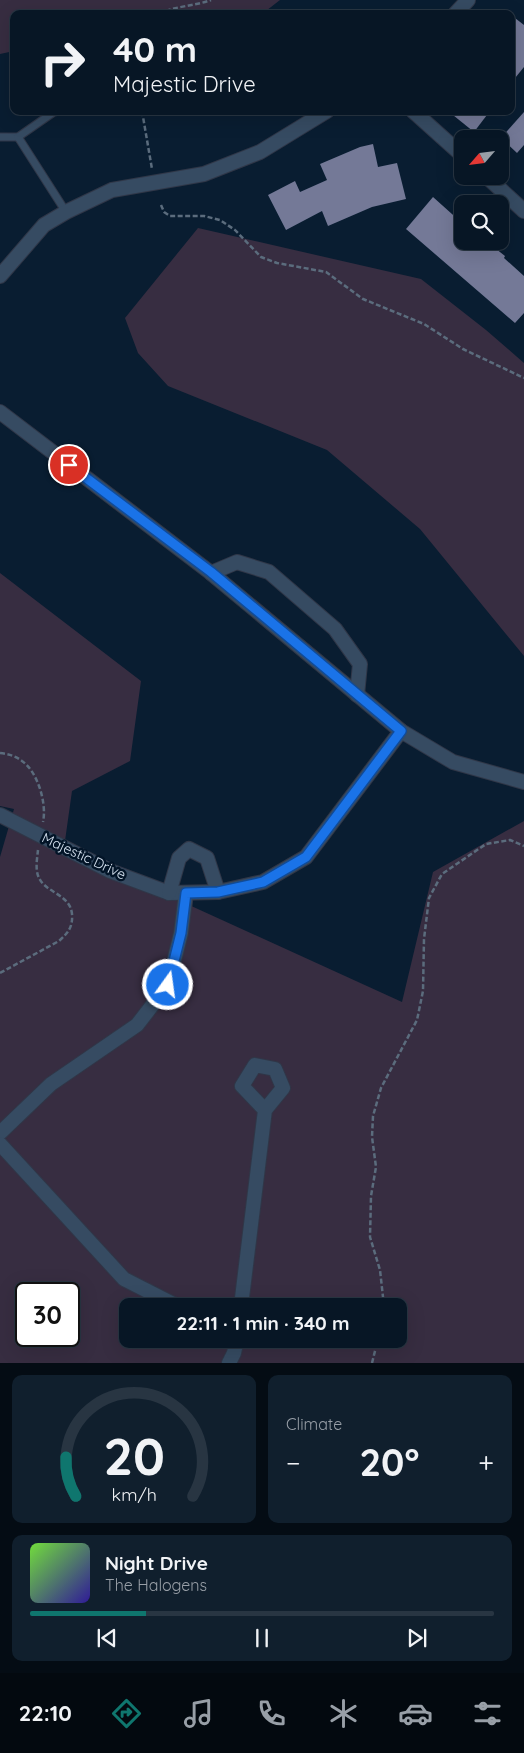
<!DOCTYPE html>
<meta charset="utf-8">
<style>
body{margin:0;font-family:Quicksand,sans-serif;background:#101f2d;color:#f1f3f6;height:100vh;display:flex;flex-direction:column;font-size:19px;white-space:nowrap}
*{box-sizing:border-box;margin:0}
p{font-size:16px;color:#989fa7}
.icon{flex:none;width:28px;height:28px;fill:none;stroke:currentColor;stroke-width:2;stroke-linecap:round;stroke-linejoin:round}
.map{position:relative;height:1363px;overflow:hidden}
.drawer{display:flex;flex-direction:column;gap:12px;padding:12px;background:#040c14;flex:1}
.drawer>*{flex:none}
.banner{position:absolute;left:10px;top:10px;width:505px;height:105px;border-radius:10px;box-shadow:0 5px 20px #0002,0 0 0 1px #283542;background:#071625;color:#f1f3f6;overflow:hidden}
.needle{width:32px;rotate:242deg}
.buttons{position:absolute;left:454px;top:130px;display:grid;gap:10px}
.buttons a{display:grid;place-items:center;width:55px;height:55px;border-radius:10px;background:#071625;box-shadow:0 5px 20px #0002,0 0 0 1px #283542;font-size:25px}
.speed{position:absolute;left:15px;top:1282px;display:flex;gap:10px;font-size:25px;font-weight:700;text-align:center}
.speed>*{display:grid;place-content:center;width:65px;height:65px;border-radius:50%;background:#071625;box-shadow:0 5px 20px #0002,0 0 0 1px #283542;line-height:1}
.speed .limit{border:2px solid #111;border-radius:8px;background:#fff;color:#111}
.pin{position:absolute;display:grid;place-items:center;width:42px;height:42px;color:#fff;margin:-21px;border:2px solid #fff;border-radius:50%;box-shadow:0 1px 5px #0007}
.me{position:absolute;width:55px;margin:-28px;rotate:14deg;stroke-linejoin:round;filter:drop-shadow(0 0 4px #0008)}
.turn{display:flex;align-items:center;gap:18px;height:105px;padding:0 20px;font-size:22px}
.turn .icon{width:65px;height:65px;stroke-width:2.5}
.turn b{display:block;font-size:35px;line-height:42px}
.big{font-size:38px;font-weight:700;line-height:1.1}
.drawer .tile{flex:1;display:flex;flex-direction:column;justify-content:center;gap:8px;min-width:0;padding:0 18px;border-radius:10px;background:#101f2d}
.drawer .dial{align-items:center;gap:0}
.dial svg{height:130px;overflow:visible;fill:none;stroke:#283542;stroke-width:7;stroke-linecap:round;text-anchor:middle}
.dial text{fill:#f1f3f6;stroke:none}
.song{display:flex;align-items:center;gap:15px}
.cover{width:60px;height:60px;border-radius:8px;background:linear-gradient(135deg,hsl(100 70% 55%),hsl(250 70% 35%))}
.played{height:5px;border-radius:2px;background:linear-gradient(90deg,#0f766e 25%,#283542 25%)}
.keys{display:flex;justify-content:space-around;direction:ltr}
.heat{display:flex;justify-content:space-between;align-items:center;font-size:28px;direction:ltr}
.drawer .tiles{flex:1;display:grid;gap:12px;grid-template-columns:1fr 1fr}
.tile:last-child{grid-column:span 2}
.trip{position:absolute;left:119px;top:1298px;width:288px;height:50px;border-radius:10px;background:#071625;box-shadow:0 5px 20px #0002,0 0 0 1px #283542;font-weight:700;line-height:50px;text-align:center}
.dock{display:flex;height:80px;justify-content:space-around;align-items:center;background:#03090f;color:#989fa7}
.dock .icon{width:35px;height:35px}
.dock .on{color:#0f766e}
.dock b{font-size:22px;color:#f1f3f6}
.map>svg:first-child{display:block}
.green{fill:#372d41;fill-rule:evenodd}
.building{fill:#747997}
.lines{fill:none;stroke-linecap:round;stroke-linejoin:round}
.lane-casing{stroke:#303748;stroke-width:9}
.street-casing{stroke:#303748;stroke-width:16}
.path{stroke:#5b6c7d;stroke-width:2.5;stroke-dasharray:5 2.5;stroke-linecap:butt}
.lane{stroke:#364b62;stroke-width:7}
.street{stroke:#364b62;stroke-width:14}
.route-casing{stroke:#114b97;stroke-width:12}
.route{stroke:#1a73e8;stroke-width:9}
.labels{text-anchor:middle;stroke-width:5;stroke-linejoin:round;paint-order:stroke}
.street-label{font-size:14px;fill:#d8e4f2;stroke:#021427}
</style>
<div class="map">
<svg width="524" height="1363" viewBox="0 0 524 1363">
<rect width="100%" height="100%" fill="#091d31"/>
<g class="green">
<polygon points="0,0 280,0 262,14 14,14 14,51 0,54"/>
<polygon points="198,228 421,279 486,330 524,363 524,656 420,529 327,450 168,386 138,353 125,318"/>
<path d="M0,573L141,681L130,761L72,791L64,848L402,1002L433,872L524,821V1363H0V857L14,809L0,806ZM26,1294H69V1336H26ZM128,1306H398V1339H128Z"/>
</g>
<g class="building">
<polygon points="511,15 524,25 524,67 511,83"/>
<polygon points="448,111 490,111 474,132"/>
<polygon points="524,112 524,145 517,153 501,138"/>
<polygon points="373,144 378,167 397,163 406,199 372,207 328,226 322,211 286,230 268,195 295,181 300,192 327,180 320,164 360,147"/>
<polygon points="433,197 462,223 462,241 486,241 505,256 504,258 524,276 524,313 515,323 406,229"/>
</g>
<g class="lines">
<defs>
<g id="lane">
<polyline points="0,137 18,137 54,112 59,111"/>
<polyline points="18,137 66,212"/>
</g>
<g id="street">
<polyline points="455,14 468,0"/>
<polyline points="413,111 462,155"/>
<polyline points="486,176 524,211"/>
<polyline points="0,276 44,225 66,212 112,190 204,174 260,152 327,111"/>
<polyline points="0,412 211,573 401,731 453,762 524,782"/>
<polyline points="211,573 237,562 269,572 335,629 360,664 357,695"/>
<polyline points="0,815 110,871 169,893 218,892 263,882 306,857 401,731"/>
<polyline points="169,893 179,858 189,849 207,858 218,892"/>
<polyline points="0,1133 51,1084 137,1025 168,985 181,933 186,893"/>
<polyline points="0,1144 124,1279 177,1306"/>
<polyline points="241,1306 265,1110 283,1088 275,1069 255,1065 242,1086 265,1110"/>
<polyline points="229,1363 234,1353 237,1339"/>
</g>
</defs>
<use href="#lane" class="lane-casing"/>
<use href="#street" class="street-casing"/>
<g class="path">
<path d="M159,14C174,6 195,6 211,0"/>
<polyline points="142,111 152,169"/>
<polyline points="161,205 164,212 170,216 204,216 220,220 235,230 261,257 277,263 326,272 363,299 424,324 463,349 524,378"/>
<path d="M0,753C8,754 16,756 22,761C38,772 47,804 43,822"/>
<path d="M0,973L59,941C68,933 73,927 72,914C70,894 46,893 39,878C35,870 37,859 38,850"/>
<polyline points="384,1306 380,1270 370,1237 371,1196 376,1167 372,1137 373,1116 381,1088 417,1020 423,991 424,939 429,898 442,874 486,844 510,840 524,846"/>
<polyline points="372,1363 378,1339"/>
</g>
<use href="#lane" class="lane"/>
<use href="#street" class="street"/>
</g>
<g class="lines">
<defs>
<polyline id="route" points="69,465 211,572 401,731 306,857 263,882 218,892 186,893 181,933 168,985"/>
</defs>
<use href="#route" class="route-casing"/>
<use href="#route" class="route"/>
</g>
<g class="labels">
<g class="street-label">
<text transform="translate(84 856) rotate(25)" y="5">Majestic Drive</text>
</g>
</g>
</svg>
<div class="buttons">
<a><svg class="needle" viewBox="-14 -14 28 28"><path d="M0-13l5 13h-10z" fill="#e53935"/><path d="M0 13l5-13h-10z" fill="#989fa7"/></svg></a>
<a><svg class="icon" aria-label="search" viewBox="0 0 24 24"><circle cx="10" cy="10" r="6"/><path d="M15 15l6 6"/></svg></a>
</div>
<div class="speed"><div class="limit">30</div></div>
<div class="pin" style="left:69px;top:465px;background:#d93025"><svg class="icon" aria-label="arrive" viewBox="0 0 24 24"><path d="M6 21V4h12l-3 4 3 4H6"/></svg></div>
<svg class="me" style="left:168px;top:985px" viewBox="-20 -20 40 40"><circle r="17" fill="#1a73e8" stroke="#fff" stroke-width="3"/><path d="M0-11L8 9 0 5-8 9z" fill="#fff"/></svg>
<div class="trip">22:11 · 1 min · 340 m</div>
<div class="banner">
<div class="turn"><svg class="icon" aria-label="right" viewBox="0 0 24 24"><path d="M7 20v-9h11M14 6l5 5-5 5"/></svg><div><b>40 m</b>Majestic Drive</div></div>
</div>
</div>
<section class="drawer">
<div class="tiles">
<div class="tile dial"><svg viewBox="0 0 100 80">
<path d="M14 69A42 42 0 1 1 86 69"/>
<path d="M14 69A42 42 0 0 1 8 45" stroke="#0f766e"/>
<text x="50" y="56" font-size="32" font-weight="700">20</text>
<text x="50" y="72" font-size="11">km/h</text>
</svg></div>
<div class="tile"><p>Climate</p>
<div class="heat"><a>−</a><b class="big">20°</b><a>+</a></div>
</div>
<div class="tile">
<div class="song"><i class="cover"></i><div><b>Night Drive</b><p>The Halogens</p></div></div>
<div class="played"></div>
<div class="keys"><svg class="icon" aria-label="previous" viewBox="0 0 24 24"><path d="M18 5L8 12l10 7zM5 5v14"/></svg><svg class="icon" aria-label="pause" viewBox="0 0 24 24"><path d="M8 5v14M16 5v14"/></svg><svg class="icon" aria-label="next" viewBox="0 0 24 24"><path d="M6 5l10 7-10 7zM19 5v14"/></svg></div>
</div>
</div>
</section>
<nav class="dock">
<b>22:10</b>
<svg class="icon on" aria-label="directions" viewBox="0 0 24 24"><path d="M12 3l9 9-9 9-9-9zM9 14v-3h6M13 9l2 2-2 2"/></svg>
<svg class="icon" aria-label="music" viewBox="0 0 24 24"><path d="M9 18V5l10-2v13"/><circle cx="6" cy="18" r="3"/><circle cx="16" cy="16" r="3"/></svg>
<svg class="icon" aria-label="phone" viewBox="0 0 24 24"><path d="M5 4h4l2 5-3 2q2 4 5 5l2-3 5 2v4C11 20 4 13 5 4z"/></svg>
<svg class="icon" aria-label="climate" viewBox="0 0 24 24"><path d="M12 3v18M4 7l16 10M4 17L20 7"/></svg>
<svg class="icon" aria-label="car" viewBox="0 0 24 24"><path d="M5 17H2v-5l4-1 3-4h7l3 4 3 1v5h-3M9 17h6M6 11h13"/><circle cx="7" cy="17" r="2"/><circle cx="17" cy="17" r="2"/></svg>
<svg class="icon" aria-label="filters" viewBox="0 0 24 24"><path d="M4 7h16M4 17h16"/><circle cx="9" cy="7" r="2"/><circle cx="15" cy="17" r="2"/></svg>
</nav>
